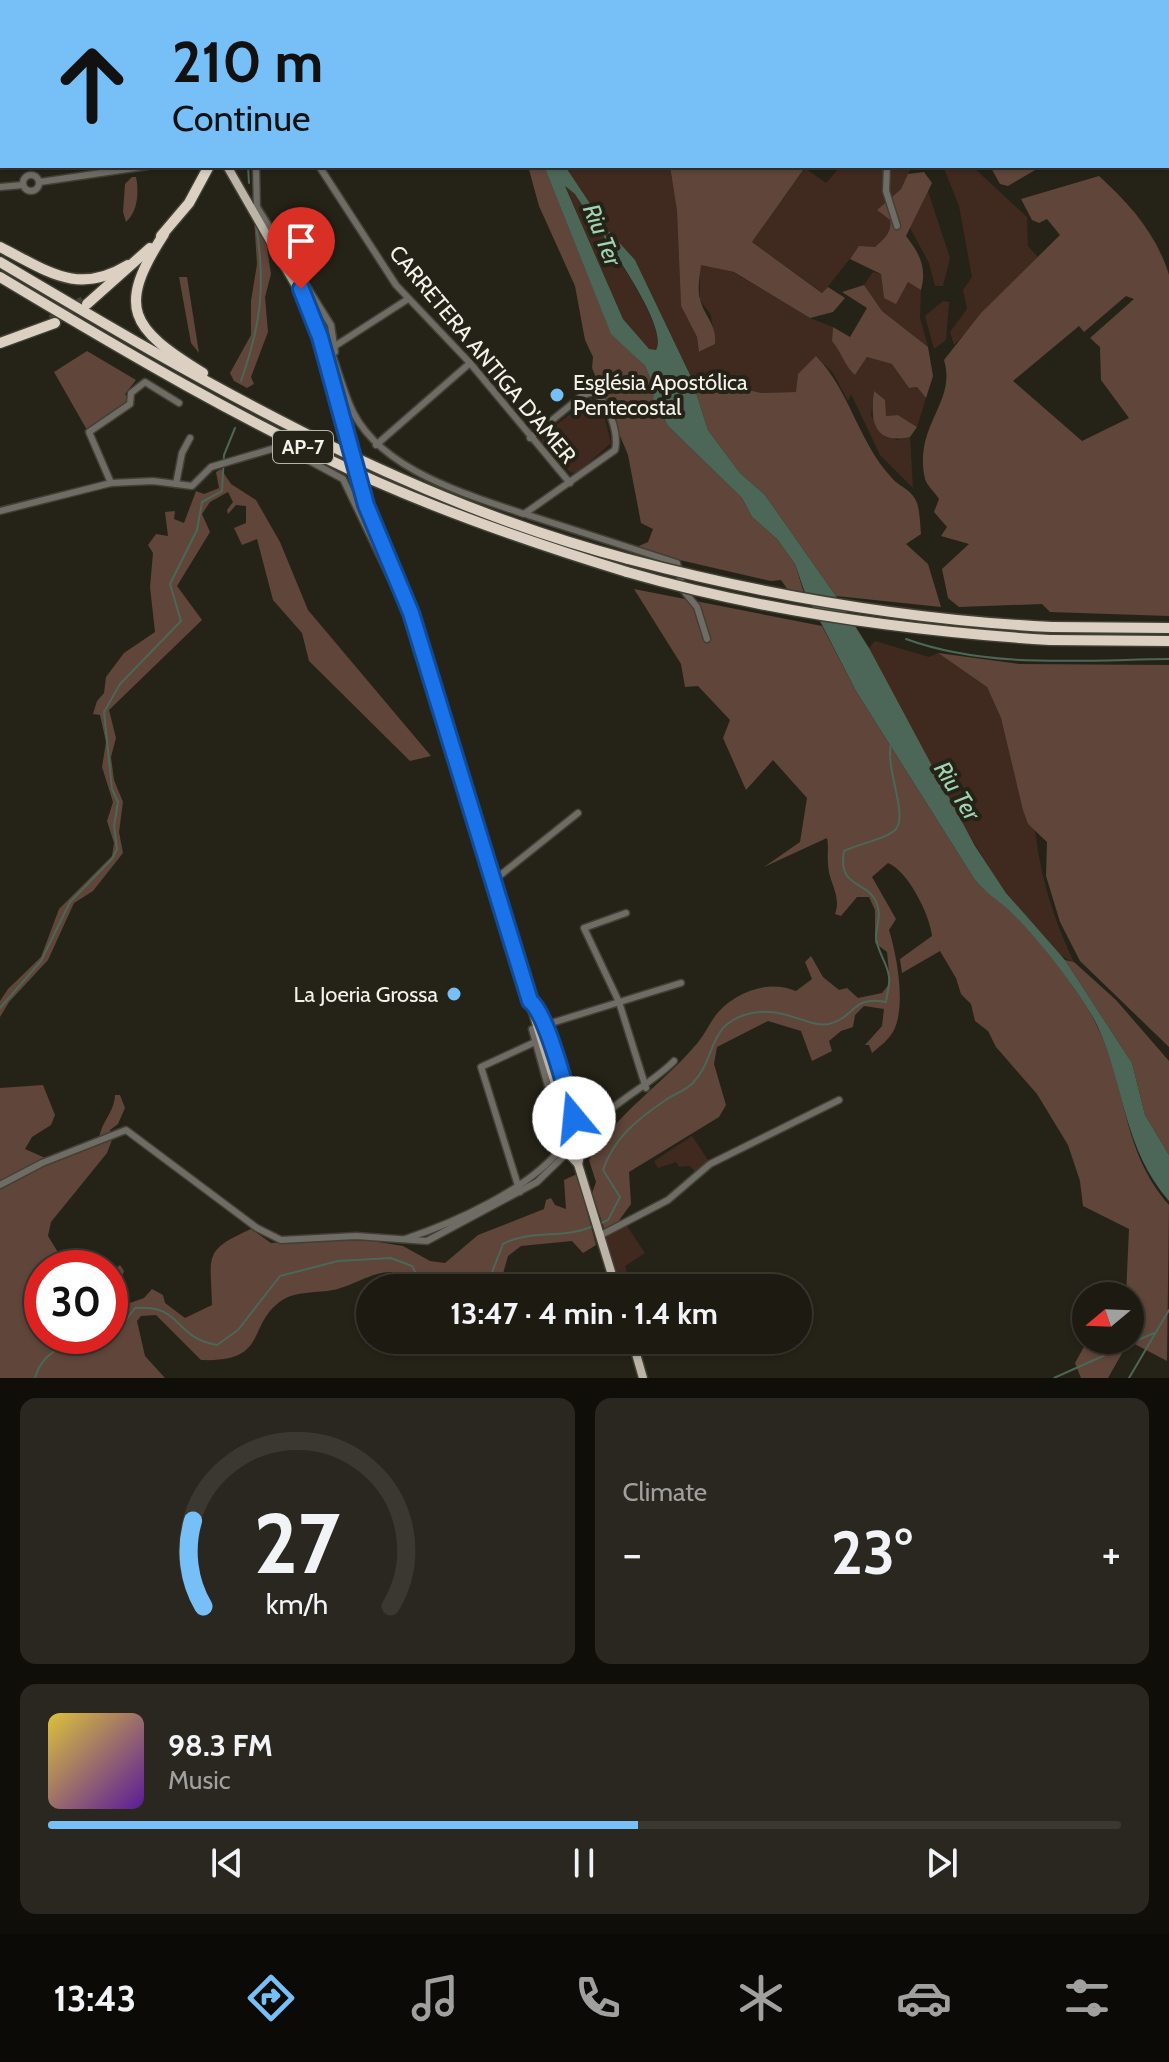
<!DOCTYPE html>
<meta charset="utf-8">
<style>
body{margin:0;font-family:Cabin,sans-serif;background:#29271f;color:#f1f3f6;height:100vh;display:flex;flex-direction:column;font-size:30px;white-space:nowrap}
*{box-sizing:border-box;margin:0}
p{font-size:26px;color:#a0a19f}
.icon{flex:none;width:44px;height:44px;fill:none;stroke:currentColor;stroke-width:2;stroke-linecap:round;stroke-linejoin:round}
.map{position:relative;height:1378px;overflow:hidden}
.sheet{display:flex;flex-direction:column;gap:20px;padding:20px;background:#0f0e09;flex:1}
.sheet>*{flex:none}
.banner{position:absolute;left:0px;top:0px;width:1170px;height:168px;box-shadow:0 2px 6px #0004,0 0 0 2px #3a3831;background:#77bff7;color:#111;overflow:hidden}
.needle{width:52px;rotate:251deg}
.buttons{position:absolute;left:1072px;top:1282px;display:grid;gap:16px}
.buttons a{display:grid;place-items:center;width:72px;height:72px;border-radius:50%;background:#1c1a11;box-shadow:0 2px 6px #0004,0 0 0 2px #3a3831;font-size:40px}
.speed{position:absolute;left:24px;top:1250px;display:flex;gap:16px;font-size:40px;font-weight:700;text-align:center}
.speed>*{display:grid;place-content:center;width:104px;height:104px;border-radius:50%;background:#1c1a11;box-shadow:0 2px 6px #0004,0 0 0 2px #3a3831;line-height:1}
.speed .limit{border:12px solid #d22;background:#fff;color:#111}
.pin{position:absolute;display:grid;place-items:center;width:68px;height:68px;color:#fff;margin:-82px -34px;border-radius:50% 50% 50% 0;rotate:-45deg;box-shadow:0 0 8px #0007}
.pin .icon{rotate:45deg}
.me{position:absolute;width:88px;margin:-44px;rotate:343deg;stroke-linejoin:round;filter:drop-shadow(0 0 6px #0008)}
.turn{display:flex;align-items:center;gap:28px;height:168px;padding:0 40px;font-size:36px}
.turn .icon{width:104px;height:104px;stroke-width:2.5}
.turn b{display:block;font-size:56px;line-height:68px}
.big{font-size:60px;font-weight:800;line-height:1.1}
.sheet .tile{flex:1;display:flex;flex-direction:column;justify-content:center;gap:12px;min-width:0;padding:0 28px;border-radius:16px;background:#29271f}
.sheet .dial{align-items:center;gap:0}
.dial svg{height:208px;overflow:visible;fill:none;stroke:#3a3831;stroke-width:7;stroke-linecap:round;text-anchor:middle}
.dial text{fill:#f1f3f6;stroke:none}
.song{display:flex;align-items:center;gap:24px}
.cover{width:96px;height:96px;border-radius:12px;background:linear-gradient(135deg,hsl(50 70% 55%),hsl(270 70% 35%))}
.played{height:8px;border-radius:4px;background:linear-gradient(90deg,#77bff7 55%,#3a3831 55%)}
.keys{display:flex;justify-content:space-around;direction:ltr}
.heat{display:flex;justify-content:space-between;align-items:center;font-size:44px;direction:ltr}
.sheet .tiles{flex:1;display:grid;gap:20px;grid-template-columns:1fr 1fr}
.tile:last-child{grid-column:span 2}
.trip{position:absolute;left:356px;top:1274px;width:456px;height:80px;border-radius:40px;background:#1c1a11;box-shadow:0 2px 6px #0004,0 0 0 2px #3a3831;font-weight:800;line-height:80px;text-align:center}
.dock{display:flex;height:128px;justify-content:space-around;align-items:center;background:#0b0a07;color:#a0a19f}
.dock .icon{width:56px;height:56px}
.dock .active{color:#77bff7}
.dock b{font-size:36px;color:#f1f3f6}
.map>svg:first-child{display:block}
.green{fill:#40291f}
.forest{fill:#5f453a;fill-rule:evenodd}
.water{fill:#4c6757;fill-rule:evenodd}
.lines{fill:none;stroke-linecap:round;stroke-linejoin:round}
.stream{stroke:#4c6757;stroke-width:2}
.highway-tunnel{stroke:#444237;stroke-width:10;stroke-dasharray:10 5;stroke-linecap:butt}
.minor-casing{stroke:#424035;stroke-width:9}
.major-casing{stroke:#424035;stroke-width:11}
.highway-casing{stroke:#424035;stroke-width:13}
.minor{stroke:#6f6b65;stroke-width:6}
.major{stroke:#bdb4a8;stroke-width:8}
.highway{stroke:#dcd0c3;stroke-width:10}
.major-bridge-casing{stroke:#424035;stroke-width:11;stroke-linecap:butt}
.highway-bridge-casing{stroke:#424035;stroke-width:13;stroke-linecap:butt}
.major-bridge{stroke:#bdb4a8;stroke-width:8}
.highway-bridge{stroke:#dcd0c3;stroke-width:10}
.route-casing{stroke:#114b97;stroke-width:20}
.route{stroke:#1a73e8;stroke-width:14}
.poi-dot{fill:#77bff7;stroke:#252317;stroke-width:3}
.labels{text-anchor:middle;stroke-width:8;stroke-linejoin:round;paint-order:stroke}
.shield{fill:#252317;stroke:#b6b5ab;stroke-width:2}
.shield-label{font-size:20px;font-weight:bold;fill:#f4f3eb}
.street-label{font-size:22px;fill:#f4f3eb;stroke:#252317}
.poi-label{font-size:22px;fill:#f4f3eb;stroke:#252317;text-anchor:start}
.water-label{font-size:24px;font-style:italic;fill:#9fd3b4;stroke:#252317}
</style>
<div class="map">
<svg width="1169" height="1378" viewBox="0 0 1169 1378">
<rect width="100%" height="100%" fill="#252317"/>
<g class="green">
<path d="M565,166H670L677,211L681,306L697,337L700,352L715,344L711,315L700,300V264L733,272L810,318L833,327L832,341C842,352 844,365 855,375L867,357L893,364L909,388L917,387L926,398L917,427L898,415L886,416L874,391L871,416L896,440L910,437L913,488L880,455L851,394L848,401L833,373L816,356L798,374L797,392L761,393L729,385L722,374L705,379L691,377L635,260L607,229Z"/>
<path d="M841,166H912L901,189L877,210L890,220C892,233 884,239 875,247H859L823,293L752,242L805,168L826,183Z"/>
<polygon points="943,166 972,166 1027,217 1028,246 1038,257 954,345 950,332 967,309 963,290 972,277 959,206"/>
<path d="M565,185L575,194C590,221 671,325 656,350H649L623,319Z"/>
<polygon points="928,191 950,258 943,286 935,286 929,263 909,226"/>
<polygon points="873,272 881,274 884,298 908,281 921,290 920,318 928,347 882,311 864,285"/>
<polygon points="943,301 949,302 946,340 934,349 925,316"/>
<polygon points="591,398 601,404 611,443 578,472 571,473 542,443 542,436"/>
<path d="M875,641L929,657L938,653L987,687L1001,718L1028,824L1035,830C1041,878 1053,918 1074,962C1017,946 898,706 869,648Z"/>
<polygon points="692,1136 708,1160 695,1172 690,1166 679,1167 676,1162 658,1168 654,1161"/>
<polygon points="627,1226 645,1253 625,1266 627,1273 618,1277 605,1238"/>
</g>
<g class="forest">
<polygon points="528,166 544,166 611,333 645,366 654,387 653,400 668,426 742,498 752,517 777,539 795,564 804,593 788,590 781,580 771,581 632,549 648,542 653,529 641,523 628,455 592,368 593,357 585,340 575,286 539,206"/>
<path d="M670,166H806L752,242L822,293L828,287L845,298L833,312L810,318L734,272L701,265C700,274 697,290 700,299C704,316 717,324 715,344L699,352L697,337L681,306L677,211Z"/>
<polygon points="990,166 1042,166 1008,186 1000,184"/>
<path d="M924,172L932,183L906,236C920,254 927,268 921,290L908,282L896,304L884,298L881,274L850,259L859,246L875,247C884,239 892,233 890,220L877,210L901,189L908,174Z"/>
<path d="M1099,176C1130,204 1157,235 1169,275V616L1050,612L1042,604L959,607L948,598L942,569L969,544L941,536L947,527L934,512L939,499C935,492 927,486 925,479C913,425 957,403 944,360L981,313L1060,235L1047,219L1039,223L1032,220L1021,199ZM1126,296L1134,299L1090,338L1100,347L1101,380L1129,418L1082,441L1013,381L1079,326L1084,332Z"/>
<path d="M132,177H136C139,192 138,211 126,222L123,212L125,184Z"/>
<polygon points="254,219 265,235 271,274 265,297 268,332 251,377 254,384 247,388 234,381 230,373 251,335 251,301 257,264"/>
<polygon points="179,277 187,277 199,353 191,343"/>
<path d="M864,285L882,311L928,347L933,376L926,398L917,387L909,388L892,364L867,357L855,375C844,365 842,353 832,341L833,327L850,337L867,308L842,292Z"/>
<polygon points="87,351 136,380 125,394 128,399 126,404 87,430 54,372"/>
<path d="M816,356C850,391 858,441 891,477C899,487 912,489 917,503C920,512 920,524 921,534L906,544L928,564L941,607L836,596L765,495L740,473L708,430L691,377L705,379L710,371L722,374L729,385L761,393L796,392L798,374Z"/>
<path d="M874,391L885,400L886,416L898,415L917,427L910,437C873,445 870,420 874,391Z"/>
<polygon points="221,469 231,484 256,500 280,542 308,610 431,756 410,761 309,661 302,633 273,600 257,539 242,545 234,528 246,523 246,506 236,505 228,514 227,510 233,502 228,492 210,502 202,514 210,532 177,586 202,620 109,710 116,738 111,757 114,780 123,802 119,832 123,853 93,891 74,903 48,960 9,1002 0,1017 0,1001 8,989 41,957 59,909 112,856 114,843 107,821 113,802 102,767 106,742 100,715 93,714 97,701 104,693 106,677 124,653 155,632 150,587 153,553 148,545 156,534 168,536 165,512 175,511 174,519 184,523 196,491 204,494 219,488 216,472"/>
<path d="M634,589L822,626L856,691L973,877C986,895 998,899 1013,913C1038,937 1083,995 1097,1026C1128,1088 1121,1150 1169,1205L1167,1361L1129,1341L1108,1378H1081L1075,1363L1086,1343L1130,1340V1296H1126L1129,1229L1083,1206L1080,1181L1068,1145L1037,1094L996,1047L988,1031L975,1021L971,1004L961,994L956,978L940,951L902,973L900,959L932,936C930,915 908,871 888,863L872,877L896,919L889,930C897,956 906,1005 894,1030C889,1040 880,1046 872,1053L869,1045H865L882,1026L884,1009L864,1006L855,1015L853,1027L841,1031L829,1041L832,1051L812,1061L801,1031L768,1021L717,1047L714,1064L726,1105L719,1117L629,1172L631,1204L612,1230L604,1228L592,1193L596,1182L589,1160C615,1115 661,1085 694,1047C712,1027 710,1013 737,997C756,986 776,983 796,991L812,979L805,962L811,956L823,977L839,990L847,988L858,998L882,993L890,983L887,952L875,943V910L869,897H857L841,916L835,914C842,894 828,883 828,863C827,854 829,848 827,838L764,867L800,842L807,798L773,760L746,790L723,738L730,720L698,686L685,687L681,664Z"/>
<polygon points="938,653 1019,664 1169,665 1169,1047 1080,961 1060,922 1046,876 1047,842 1028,824 1023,810 1001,718 987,687"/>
<polygon points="1065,960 1074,962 1116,1000 1169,1061 1169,1155 1145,1115 1132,1063"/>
<path d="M43,1085L55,1115L51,1125L32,1137L25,1149L52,1161L99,1144C98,1124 114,1115 115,1095H120L125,1108L118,1124L110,1130L112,1140L107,1153L51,1222L48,1236L59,1254L73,1258L92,1255L105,1268H42V1336H110V1273L120,1265L124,1271L118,1289L130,1303L144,1298L152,1289L163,1295L165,1303L185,1318L212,1305C211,1255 202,1251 251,1229L271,1243L326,1239L372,1241L403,1246L430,1261L445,1263L478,1235L544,1209L546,1200L551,1198L555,1205L566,1209L564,1180L577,1174L596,1245L583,1253L572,1241L521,1246L508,1256L499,1288H400L392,1272C370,1272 354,1286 333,1290C318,1293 297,1291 284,1299C245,1323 271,1363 201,1360L156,1315L141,1316L137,1321L145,1356L165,1378H0V1088Z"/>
</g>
<path class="water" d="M544,166H565L607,229L635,260L691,377L708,430L740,473L765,495L836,596L869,648L975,846L1006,893L1065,960L1132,1063L1145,1115L1169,1155V1201C1123,1148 1125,1087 1098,1027C1084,997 1037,937 1013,914C998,899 986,895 973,877L856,691L804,590L795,564L777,539L752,517L742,498L668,426L653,399L654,387L645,366L611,334ZM565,186L575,194C591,221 671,324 656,350L649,349L623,319Z"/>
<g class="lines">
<g class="stream">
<polyline points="249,2 250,0"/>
<polyline points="248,166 249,183"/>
<path d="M241,381C261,324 266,285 256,225"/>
<path d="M906,639C988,669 1083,660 1169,659"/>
<polyline points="0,1008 41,961 70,902 112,859 117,849 114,826 118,802 112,789 104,712 120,684 181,621 170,584 197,530 202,502 222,491 224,455 235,428"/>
<path d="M601,1223L608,1220L620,1197L603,1170C614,1137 639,1118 667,1099C675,1094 686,1090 693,1083C718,1056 706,1023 752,1013C783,1006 809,1028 829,1024C856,1017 852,995 886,1002C887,994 890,985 889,977C888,963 875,949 876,935C877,925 881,915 877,904C869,880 837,890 844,851C858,844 887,839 896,829C908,814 885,768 891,744"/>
<path d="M486,1288L503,1244C531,1229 563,1239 591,1227"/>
<path d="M110,1329L123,1324L135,1308C183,1304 172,1337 217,1345L238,1330L280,1276L338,1261L391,1258L412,1266L424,1288"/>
<path d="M35,1378C42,1350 68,1344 92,1336"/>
<polyline points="1054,1378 1154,1333"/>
<polyline points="1129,1378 1169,1310"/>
</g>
<polyline class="highway-tunnel" points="51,320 83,301"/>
<defs>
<g id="minor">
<polyline points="77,0 78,2"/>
<polyline points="217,0 218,2"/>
<polyline points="1141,0 1142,2"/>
<polyline points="36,2 40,0"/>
<polyline points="133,2 137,0"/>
<polyline points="420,2 423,0"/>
<polyline points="1056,2 1060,0"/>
<polyline points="1168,11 1169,10"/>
<polyline points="0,20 2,19"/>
<polyline points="1168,36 1169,38"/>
<polyline points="0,66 2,71"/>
<polyline points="0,80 2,79"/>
<polyline points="256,166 257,211"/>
<polyline points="319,166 396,285 470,363 570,483"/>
<polyline points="887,166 886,191 897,226"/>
<circle cx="31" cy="183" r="8"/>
<polyline points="40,182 148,166"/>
<polyline points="0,187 23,185"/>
<polyline points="257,207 331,325 335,352"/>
<path d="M296,279C325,316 332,360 349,403C374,468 463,493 524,514L615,450C619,433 608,401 594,392L583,395L530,438"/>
<polyline points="335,346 408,299"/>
<polyline points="376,445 470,363"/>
<polyline points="111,483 89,432 130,404 131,393 145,382 179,403"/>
<polyline points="176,484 182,453 190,438"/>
<polyline points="0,511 111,483 153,481 192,486 211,467 282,446 343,479 391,579 400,585"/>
<polyline points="528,515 677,563 683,590 697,607 707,639"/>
<polyline points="493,881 578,813"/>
<polyline points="626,913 584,928 619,1002 646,1088"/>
<path d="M530,1001C547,1012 573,1108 578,1133"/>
<polyline points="562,1137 532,1029 681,983"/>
<path d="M584,1143C597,1108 647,1089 674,1061"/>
<polyline points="0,1185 42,1163 126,1130 257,1228 281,1240 356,1236 427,1241 537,1182 567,1153"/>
<polyline points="520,1192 481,1067 533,1043"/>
<polyline points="601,1235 668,1200 710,1164 839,1100"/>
<path d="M405,1239C454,1223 530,1189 562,1147"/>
</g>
<g id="major">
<polyline points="120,0 121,2"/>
<polyline points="227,166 312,314 348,444"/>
<polyline points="359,484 415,627 566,1120 562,1147 578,1164 616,1288"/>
<polyline points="566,1120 584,1139 578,1164"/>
<polyline points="632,1340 643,1378"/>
</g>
<g id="highway">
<path d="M164,234C116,308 130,328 203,373"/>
<polyline points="161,236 189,203 209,166"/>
<path d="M0,247C48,271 77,296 128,265"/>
<path d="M0,262C199,380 402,500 628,559"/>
<path d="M0,277C122,350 245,423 375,481C457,517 542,546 627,572"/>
<polyline points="87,304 150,248"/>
<polyline points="0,343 55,323"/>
<polyline points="1052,627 1169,628"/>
<polyline points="1050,640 1169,641"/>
</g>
</defs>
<use href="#minor" class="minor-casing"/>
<use href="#major" class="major-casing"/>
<use href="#highway" class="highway-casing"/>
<use href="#minor" class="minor"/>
<use href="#major" class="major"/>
<use href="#highway" class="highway"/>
<defs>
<polyline id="major-bridge" points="348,444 359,484"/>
<g id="highway-bridge">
<path d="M628,559C768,596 908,620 1052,627"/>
<path d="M627,572C765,612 907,631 1050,640"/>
</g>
</defs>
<use href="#major-bridge" class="major-bridge-casing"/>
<use href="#highway-bridge" class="highway-bridge-casing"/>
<use href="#major-bridge" class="major-bridge"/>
<use href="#highway-bridge" class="highway-bridge"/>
</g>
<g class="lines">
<defs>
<path id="route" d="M301,289L320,337L366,505L411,613L530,1001C547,1013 567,1094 574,1118"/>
</defs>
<use href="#route" class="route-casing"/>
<use href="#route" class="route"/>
</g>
<g class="poi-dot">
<circle cx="557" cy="395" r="8"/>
<circle cx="454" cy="994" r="8"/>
</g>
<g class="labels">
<rect class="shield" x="273" y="431" width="60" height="32" rx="6"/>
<g class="shield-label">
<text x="303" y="454">AP-7</text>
</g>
<g class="street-label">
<text transform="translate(483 354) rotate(50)" y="8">CARRETERA ANTIGA D'AMER</text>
</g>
<g class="poi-label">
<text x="573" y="390">Església Apostólica<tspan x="573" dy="25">Pentecostal</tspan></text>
<text x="438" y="1002" text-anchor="end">La Joeria Grossa</text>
</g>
<g class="water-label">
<text transform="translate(602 235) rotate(68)" y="8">Riu Ter</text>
<text transform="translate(957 791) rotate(58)" y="8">Riu Ter</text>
</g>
</g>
</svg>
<div class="buttons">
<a><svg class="needle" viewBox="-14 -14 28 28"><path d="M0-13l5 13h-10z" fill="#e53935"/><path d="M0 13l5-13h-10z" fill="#a0a19f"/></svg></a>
</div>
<div class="speed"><div class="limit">30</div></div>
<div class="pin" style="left:301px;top:289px;background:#d93025"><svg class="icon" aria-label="arrive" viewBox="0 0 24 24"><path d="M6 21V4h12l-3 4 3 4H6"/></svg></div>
<svg class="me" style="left:574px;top:1118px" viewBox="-20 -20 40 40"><circle r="19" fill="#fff"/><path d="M0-13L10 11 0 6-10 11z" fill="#1a73e8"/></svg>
<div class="trip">13:47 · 4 min · 1.4 km</div>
<div class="banner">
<div class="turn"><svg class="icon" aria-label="ahead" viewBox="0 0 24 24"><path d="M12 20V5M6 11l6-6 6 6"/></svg><div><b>210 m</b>Continue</div></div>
</div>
</div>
<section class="sheet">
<div class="tiles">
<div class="tile dial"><svg viewBox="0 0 100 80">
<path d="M14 69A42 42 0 1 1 86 69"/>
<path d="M14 69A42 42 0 0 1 10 36" stroke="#77bff7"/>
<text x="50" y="56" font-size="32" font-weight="700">27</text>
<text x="50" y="72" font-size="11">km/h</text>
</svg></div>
<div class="tile"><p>Climate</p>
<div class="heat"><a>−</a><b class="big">23°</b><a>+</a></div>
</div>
<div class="tile">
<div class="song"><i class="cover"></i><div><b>98.3 FM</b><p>Music</p></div></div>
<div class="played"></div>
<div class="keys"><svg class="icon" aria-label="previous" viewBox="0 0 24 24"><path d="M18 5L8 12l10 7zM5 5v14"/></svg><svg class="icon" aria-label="pause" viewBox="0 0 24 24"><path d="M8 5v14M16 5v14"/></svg><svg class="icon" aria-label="next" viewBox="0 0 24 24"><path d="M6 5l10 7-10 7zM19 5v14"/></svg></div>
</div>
</div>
</section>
<nav class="dock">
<b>13:43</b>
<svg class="icon active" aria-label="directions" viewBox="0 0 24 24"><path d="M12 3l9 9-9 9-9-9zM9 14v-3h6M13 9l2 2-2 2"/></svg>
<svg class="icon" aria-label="music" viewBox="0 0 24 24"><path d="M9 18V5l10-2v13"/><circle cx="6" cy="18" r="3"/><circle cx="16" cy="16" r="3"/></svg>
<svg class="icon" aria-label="phone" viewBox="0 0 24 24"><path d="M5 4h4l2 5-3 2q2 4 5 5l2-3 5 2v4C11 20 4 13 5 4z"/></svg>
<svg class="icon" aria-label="climate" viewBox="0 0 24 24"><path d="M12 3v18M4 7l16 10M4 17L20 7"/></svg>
<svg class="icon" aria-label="car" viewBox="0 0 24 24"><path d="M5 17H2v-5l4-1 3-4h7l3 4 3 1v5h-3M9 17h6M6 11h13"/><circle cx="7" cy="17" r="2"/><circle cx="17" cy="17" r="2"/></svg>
<svg class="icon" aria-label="filters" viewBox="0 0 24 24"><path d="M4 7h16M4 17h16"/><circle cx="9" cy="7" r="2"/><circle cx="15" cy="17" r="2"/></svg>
</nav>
